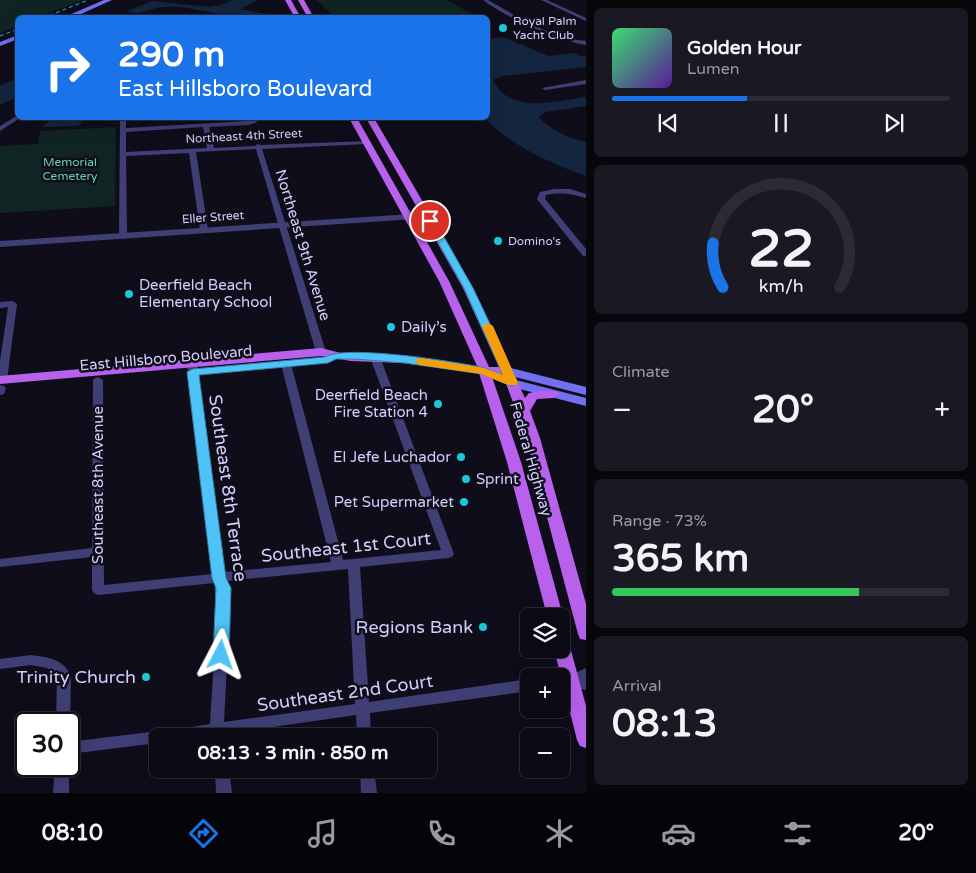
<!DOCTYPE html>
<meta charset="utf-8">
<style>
body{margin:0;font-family:"Varela Round",sans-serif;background:#1a1822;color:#f1f3f6;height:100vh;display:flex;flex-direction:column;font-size:19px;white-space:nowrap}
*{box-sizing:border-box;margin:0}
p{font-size:16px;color:#9a9aa0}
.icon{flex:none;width:28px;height:28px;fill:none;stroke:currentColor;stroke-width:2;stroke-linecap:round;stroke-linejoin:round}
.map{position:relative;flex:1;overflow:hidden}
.panel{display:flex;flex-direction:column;gap:8px;padding:8px;background:#07060b;width:390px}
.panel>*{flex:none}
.hud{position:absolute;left:15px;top:15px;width:475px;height:105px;border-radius:8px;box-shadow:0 5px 20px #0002,0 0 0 1px #2c2b34;background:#1a73e8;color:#fff;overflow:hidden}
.buttons{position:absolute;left:520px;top:608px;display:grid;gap:10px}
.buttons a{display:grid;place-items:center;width:50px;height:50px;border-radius:8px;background:#0c0a14;box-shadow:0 5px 20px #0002,0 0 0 1px #2c2b34;font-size:25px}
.speed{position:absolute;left:15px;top:712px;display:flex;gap:10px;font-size:25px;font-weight:700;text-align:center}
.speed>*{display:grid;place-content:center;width:65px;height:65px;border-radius:50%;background:#0c0a14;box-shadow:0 5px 20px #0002,0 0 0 1px #2c2b34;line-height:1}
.speed .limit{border:2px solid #111;border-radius:8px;background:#fff;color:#111}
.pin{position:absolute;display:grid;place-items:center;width:42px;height:42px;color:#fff;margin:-21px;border:2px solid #fff;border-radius:50%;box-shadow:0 1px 5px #0007}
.me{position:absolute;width:55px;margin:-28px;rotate:4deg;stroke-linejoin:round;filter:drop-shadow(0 0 4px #0008)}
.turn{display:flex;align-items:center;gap:18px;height:105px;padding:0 20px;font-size:22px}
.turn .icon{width:65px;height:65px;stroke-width:2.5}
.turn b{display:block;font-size:35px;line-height:42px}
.big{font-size:38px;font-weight:800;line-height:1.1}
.panel .widget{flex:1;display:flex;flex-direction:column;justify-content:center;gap:8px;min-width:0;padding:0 18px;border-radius:8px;background:#1a1822}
.panel .dial{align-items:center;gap:0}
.dial svg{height:130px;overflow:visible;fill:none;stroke:#2c2b34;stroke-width:7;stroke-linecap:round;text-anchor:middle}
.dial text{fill:#f1f3f6;stroke:none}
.song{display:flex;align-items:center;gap:15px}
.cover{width:60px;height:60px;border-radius:8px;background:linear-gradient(135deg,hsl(140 70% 55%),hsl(270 70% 35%))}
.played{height:5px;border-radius:2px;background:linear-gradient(90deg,#1a73e8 40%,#2c2b34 40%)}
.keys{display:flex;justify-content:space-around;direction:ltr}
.heat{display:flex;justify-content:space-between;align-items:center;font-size:28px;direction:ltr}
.charge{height:8px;border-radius:4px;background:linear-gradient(90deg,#34c759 73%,#2c2b34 0)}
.trip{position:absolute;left:149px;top:728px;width:288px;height:50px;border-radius:8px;background:#0c0a14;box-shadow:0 5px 20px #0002,0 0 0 1px #2c2b34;font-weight:800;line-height:50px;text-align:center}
.dock{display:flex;height:80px;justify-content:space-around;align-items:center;background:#050408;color:#9a9aa0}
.dock .icon{width:35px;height:35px}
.dock .active{color:#1a73e8}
.dock b{font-size:22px;color:#f1f3f6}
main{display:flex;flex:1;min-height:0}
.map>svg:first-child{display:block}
.green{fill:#112424}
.water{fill:#13253f}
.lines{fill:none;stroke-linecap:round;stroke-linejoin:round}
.minor{fill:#3f3e75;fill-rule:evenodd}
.tertiary{fill:#3f3e75;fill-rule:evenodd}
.secondary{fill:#7170ee;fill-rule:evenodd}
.primary{fill:#b761ec;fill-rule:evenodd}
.rail{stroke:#1ac8d9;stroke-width:1;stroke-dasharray:4 3;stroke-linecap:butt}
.route{fill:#4fc3f7;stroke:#337fa1}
.slow{fill:#f59e0b}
.poi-dot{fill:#1ac8d9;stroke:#100d1b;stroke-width:2}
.labels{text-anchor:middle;stroke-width:5;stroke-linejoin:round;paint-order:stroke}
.far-poi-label{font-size:12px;fill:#d2cdf9;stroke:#100d1b;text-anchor:start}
.far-street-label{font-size:12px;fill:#d2cdf9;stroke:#100d1b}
.far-park-label{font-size:12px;fill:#63d0b3;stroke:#100d1b}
.street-label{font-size:15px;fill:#d2cdf9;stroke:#100d1b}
.poi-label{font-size:15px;fill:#d2cdf9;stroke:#100d1b;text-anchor:start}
.near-street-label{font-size:18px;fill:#d2cdf9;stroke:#100d1b}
.near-poi-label{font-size:18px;fill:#d2cdf9;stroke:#100d1b;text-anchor:end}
</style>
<main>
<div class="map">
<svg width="586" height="793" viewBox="0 0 586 793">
<rect width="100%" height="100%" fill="#100d1b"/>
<g class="green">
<polygon points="0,0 82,0 38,17 18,18 17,26 0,33"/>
<polygon points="316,0 447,0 477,17 349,17 332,14"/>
<polygon points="116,127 115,206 0,213 0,146 38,144 40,131"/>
</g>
<g class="water">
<path d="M232,0H258L241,9L272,15L268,18L226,17L221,14C200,11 178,4 157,8C146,10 139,16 127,11L152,1L209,7L221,5Z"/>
<path d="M503,37L548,56L575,53L580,56H586V67L503,76L493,80C510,115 555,101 586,97V106L546,112L538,117C551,129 569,139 586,142V176C551,163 511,146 485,118H488V39Z"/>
<polygon points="17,78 17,97 0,105 0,86"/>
<polygon points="53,118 86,118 78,126 42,127"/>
</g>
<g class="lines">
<g class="minor">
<path d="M483,0H488C518,17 552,38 586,41V45C558,41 505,17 483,0Z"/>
<polygon points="541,0 547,0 586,18 586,21"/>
<polygon points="586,80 586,84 545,90 542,88"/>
<polygon points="18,115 18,118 20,118 0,131 0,126"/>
<path d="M120,118H126V128L248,121L252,120L251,118H257V122L249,125L209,127L214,148L255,146L258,144L261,145L369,141V143L367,144L262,149L326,352L324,354H318L316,352L256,149L196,152L208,230L204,232L200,230L189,153L126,156L127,236L123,238L119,236ZM203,127L207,148L126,152V132Z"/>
<path d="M554,189H570L586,194V198C572,194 561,192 546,195L545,199L586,249V256H583L537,199L540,192Z"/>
<polygon points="13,301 17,304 7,380 2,383 0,382 0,361 8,307 0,308 0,302"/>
<path d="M375,354L380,357L454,554L452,557L448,558L360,567L369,702L529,679V691L370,713L371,736H357L356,715L225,734V736H158V743L69,754V742L158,731L161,732L210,724L217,608L214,583L98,595L94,593L92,590V557L0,567V559L92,548L93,380L95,378L98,377L103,380L104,585L212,574L187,364L192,361L197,364L224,572L331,562L281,364L286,361L291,364L343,560L441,550L370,357ZM348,569L355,704L224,722L230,608L226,581Z"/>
<polygon points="0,385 4,386 6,388 4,394 0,395"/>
<path d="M31,655C47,657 63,659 71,675L70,724L69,727V724H56L57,677L47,668L31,665L0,669V659Z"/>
<polygon points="586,668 586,690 571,687 561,688 561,676 569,676"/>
<polygon points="69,764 69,793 53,793 55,766 69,766"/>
<polygon points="215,769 229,769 232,793 216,793"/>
<polygon points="360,769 374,769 377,793 361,793"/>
</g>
<polygon class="tertiary" points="427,213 430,214 430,218 0,247 0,241"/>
<g class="secondary">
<polygon points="104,0 112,0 72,18 62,18"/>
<polygon points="18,35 18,39 0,46 0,42"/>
<polygon points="507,367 586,387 586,395 503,374 501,371 503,368"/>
<polygon points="512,379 586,398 586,406 508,386 506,383"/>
</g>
<g class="primary">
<polygon points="285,0 291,0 301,18 295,18"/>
<polygon points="298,0 304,0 314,18 308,18"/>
<path d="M349,118H357L449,281L489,367H499L463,288L366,118H374L473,288L525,398L529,393C538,391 553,388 560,394L554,398L537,399L530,411L540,438L586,604V640L580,639L578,634L526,438L503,375L491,374L521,462L563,616L561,619V616H547L507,462L479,373L402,363L351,361L321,356L0,384V376L321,348L341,353L402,355L477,366L439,281Z"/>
<polygon points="561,637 567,638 569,643 586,706 586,748 580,746 577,740 554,649 561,649"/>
</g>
<g class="rail">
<polyline points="43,18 88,0"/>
<polyline points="0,36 18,29"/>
</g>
</g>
<path class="route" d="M427,219L435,221L473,288L518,383L512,386L482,374L405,363L355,359H336L328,363L199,375L226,578L231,588L229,655L226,659L221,661L215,659L213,655L216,588L212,578L187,372L193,369L325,357C346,344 458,362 485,368C491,370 497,373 503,375L464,288L426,221Z"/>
<polygon class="slow" points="488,323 493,326 518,383 516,385 508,385 481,374 420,365 414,361 420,358 484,368 503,375 482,326"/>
<g class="poi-dot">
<circle cx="503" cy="28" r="5"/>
<circle cx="498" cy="241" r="5"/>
<circle cx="129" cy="294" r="5"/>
<circle cx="391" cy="327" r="5"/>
<circle cx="438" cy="404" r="5"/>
<circle cx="461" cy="457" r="5"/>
<circle cx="466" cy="479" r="5"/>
<circle cx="464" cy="502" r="5"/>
<circle cx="483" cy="627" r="5"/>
<circle cx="146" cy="677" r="5"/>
</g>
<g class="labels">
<g class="far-poi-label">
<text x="513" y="25">Royal Palm<tspan x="513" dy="14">Yacht Club</tspan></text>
<text x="508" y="245">Domino's</text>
</g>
<g class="far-street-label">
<text transform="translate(244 136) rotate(-3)" y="4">Northeast 4th Street</text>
<text transform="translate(213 217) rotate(-4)" y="4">Eller Street</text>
</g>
<g class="far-park-label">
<text x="70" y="166">Memorial<tspan x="70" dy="14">Cemetery</tspan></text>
</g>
<g class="street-label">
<text transform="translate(303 245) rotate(73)" y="5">Northeast 9th Avenue</text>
<text transform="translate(166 358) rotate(-5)" y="5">East Hillsboro Boulevard</text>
<text transform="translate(531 459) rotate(74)" y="5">Federal Highway</text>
<text transform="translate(98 485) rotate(-90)" y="5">Southeast 8th Avenue</text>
</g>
<g class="poi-label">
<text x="139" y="290">Deerfield Beach<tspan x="139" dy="17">Elementary School</tspan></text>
<text x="401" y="332">Daily’s</text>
<text x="428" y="400" text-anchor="end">Deerfield Beach<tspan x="428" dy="17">Fire Station 4</tspan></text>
<text x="451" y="462" text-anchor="end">El Jefe Luchador</text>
<text x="476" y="484">Sprint</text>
<text x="454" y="507" text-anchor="end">Pet Supermarket</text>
</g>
<g class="near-street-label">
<text transform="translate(228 488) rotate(82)" y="6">Southeast 8th Terrace</text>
<text transform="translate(346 547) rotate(-6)" y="6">Southeast 1st Court</text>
<text transform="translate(345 693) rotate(-8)" y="6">Southeast 2nd Court</text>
</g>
<g class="near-poi-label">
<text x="473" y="633">Regions Bank</text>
<text x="136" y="683">Trinity Church</text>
</g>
</g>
</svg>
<div class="buttons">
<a><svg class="icon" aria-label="layers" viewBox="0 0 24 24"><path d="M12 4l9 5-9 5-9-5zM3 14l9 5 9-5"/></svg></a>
<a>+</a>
<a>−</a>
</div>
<div class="speed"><div class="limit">30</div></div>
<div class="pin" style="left:430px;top:221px;background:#d93025"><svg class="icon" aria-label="arrive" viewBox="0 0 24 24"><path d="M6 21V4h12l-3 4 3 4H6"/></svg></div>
<svg class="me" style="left:221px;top:655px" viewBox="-20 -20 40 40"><path d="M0-17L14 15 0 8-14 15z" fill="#4fc3f7" stroke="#fff" stroke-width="4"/></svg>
<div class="trip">08:13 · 3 min · 850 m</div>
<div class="hud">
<div class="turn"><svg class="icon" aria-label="right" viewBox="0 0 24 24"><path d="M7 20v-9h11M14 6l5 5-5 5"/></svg><div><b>290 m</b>East Hillsboro Boulevard</div></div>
</div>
</div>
<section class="panel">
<div class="widget">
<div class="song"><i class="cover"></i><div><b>Golden Hour</b><p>Lumen</p></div></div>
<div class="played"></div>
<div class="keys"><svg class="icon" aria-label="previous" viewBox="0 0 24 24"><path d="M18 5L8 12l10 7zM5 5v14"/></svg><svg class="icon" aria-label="pause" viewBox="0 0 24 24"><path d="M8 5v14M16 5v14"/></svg><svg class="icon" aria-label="next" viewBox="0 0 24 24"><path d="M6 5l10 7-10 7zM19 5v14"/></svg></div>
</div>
<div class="widget dial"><svg viewBox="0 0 100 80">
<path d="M14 69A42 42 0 1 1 86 69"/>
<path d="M14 69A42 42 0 0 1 8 42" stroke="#1a73e8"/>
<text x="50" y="56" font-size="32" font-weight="700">22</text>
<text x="50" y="72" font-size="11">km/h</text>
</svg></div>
<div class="widget"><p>Climate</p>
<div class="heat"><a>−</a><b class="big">20°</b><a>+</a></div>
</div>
<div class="widget"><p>Range · 73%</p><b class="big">365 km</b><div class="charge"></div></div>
<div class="widget"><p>Arrival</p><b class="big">08:13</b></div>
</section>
</main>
<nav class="dock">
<b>08:10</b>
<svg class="icon active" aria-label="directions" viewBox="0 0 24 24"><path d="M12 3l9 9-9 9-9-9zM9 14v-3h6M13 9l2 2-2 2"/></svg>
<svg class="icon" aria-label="music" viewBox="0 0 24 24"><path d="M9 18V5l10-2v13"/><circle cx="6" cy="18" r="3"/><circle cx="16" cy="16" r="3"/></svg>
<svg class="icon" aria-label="phone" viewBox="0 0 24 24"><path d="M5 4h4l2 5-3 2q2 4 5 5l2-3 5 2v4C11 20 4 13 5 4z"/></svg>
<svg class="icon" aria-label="climate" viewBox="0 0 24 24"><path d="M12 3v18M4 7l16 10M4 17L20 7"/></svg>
<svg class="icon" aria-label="car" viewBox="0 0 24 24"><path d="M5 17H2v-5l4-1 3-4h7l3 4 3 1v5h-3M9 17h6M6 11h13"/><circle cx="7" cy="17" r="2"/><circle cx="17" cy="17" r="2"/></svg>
<svg class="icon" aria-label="filters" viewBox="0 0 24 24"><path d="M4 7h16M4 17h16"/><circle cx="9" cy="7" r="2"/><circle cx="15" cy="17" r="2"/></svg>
<b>20°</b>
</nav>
